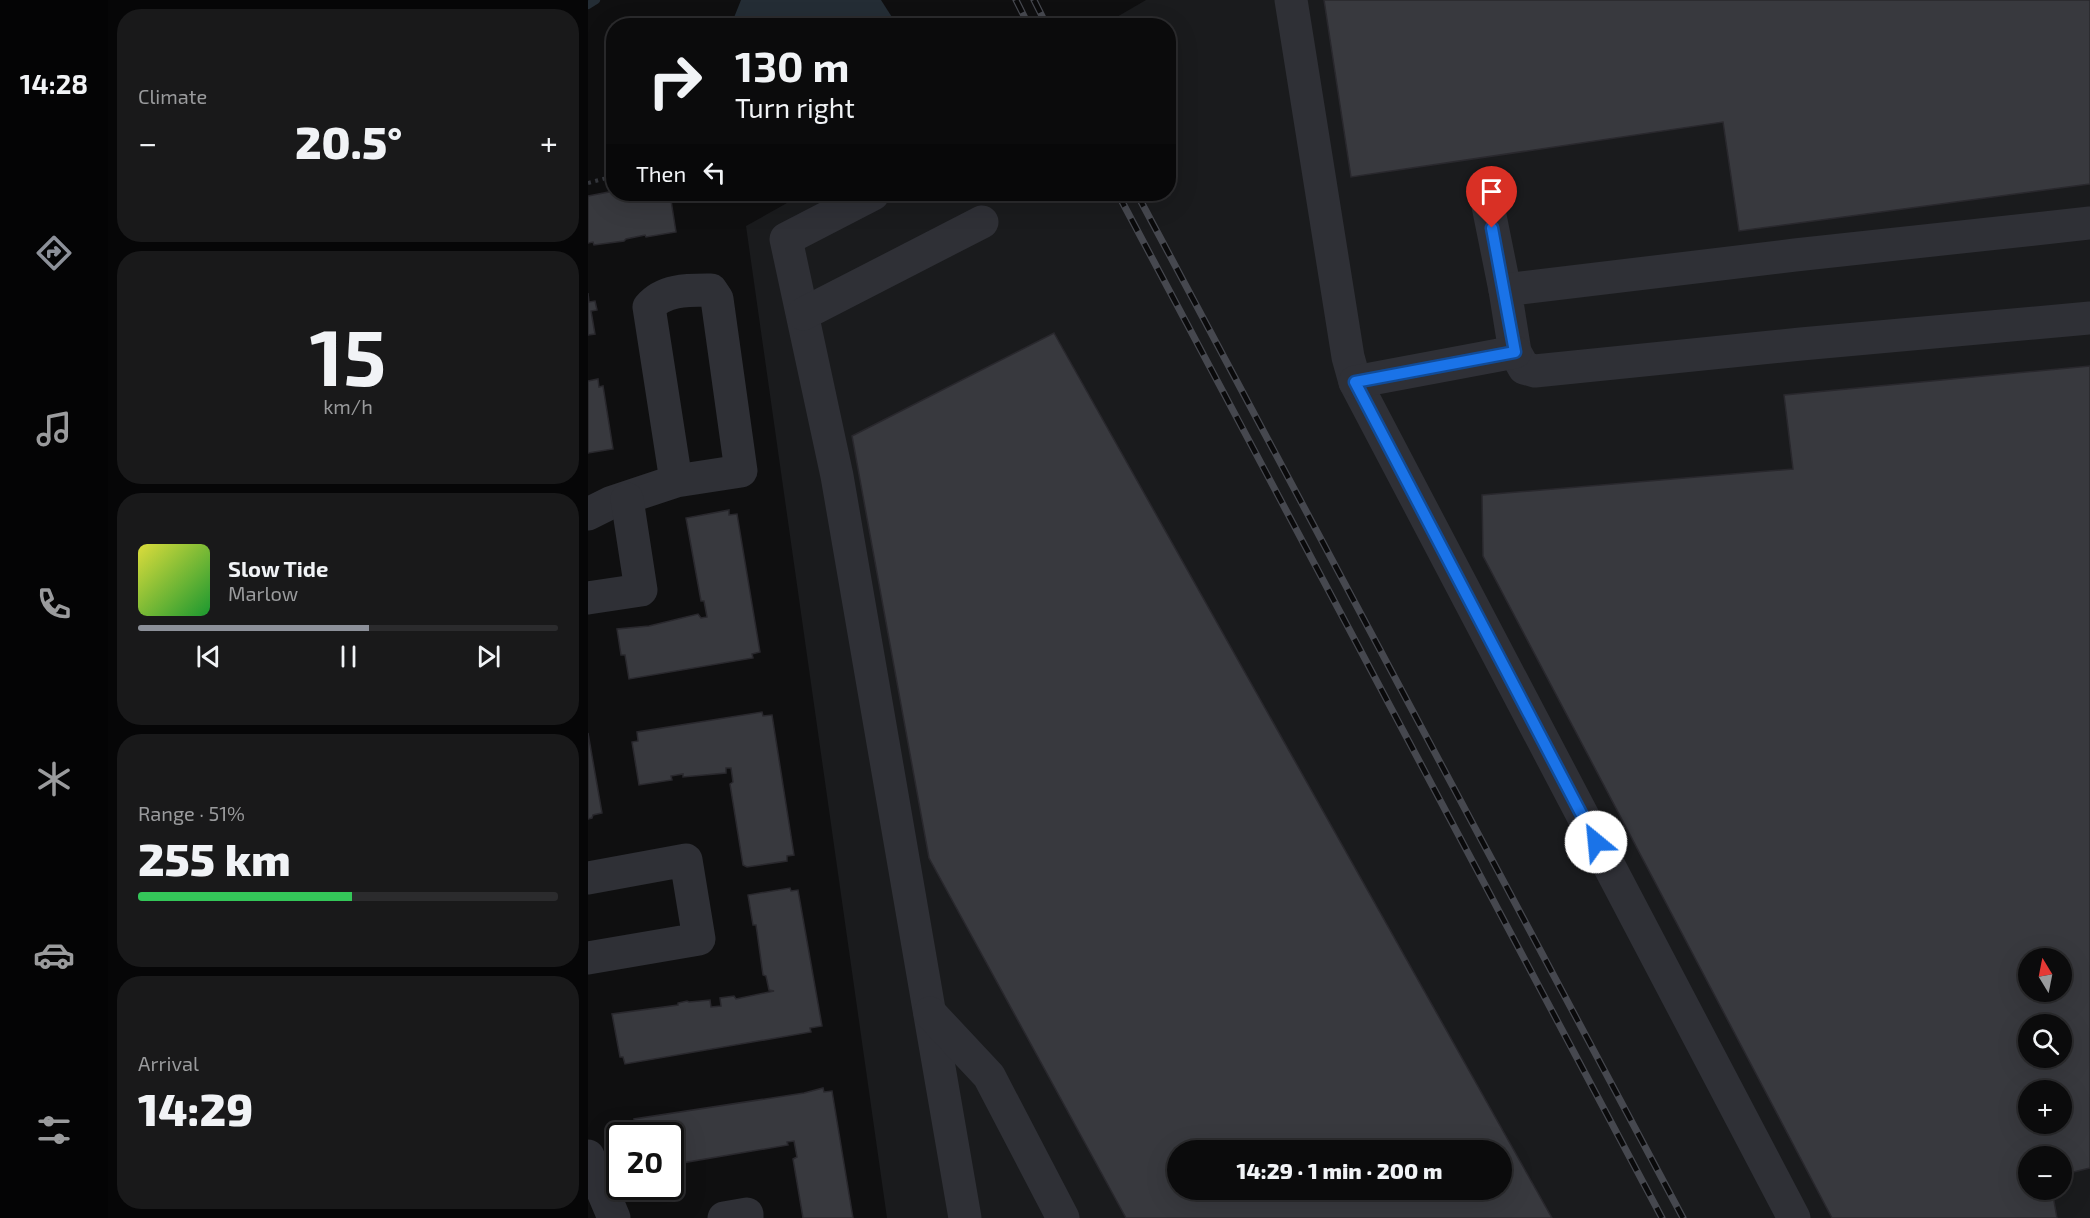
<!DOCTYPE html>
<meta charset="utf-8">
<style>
body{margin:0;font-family:"Exo 2",sans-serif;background:#19191a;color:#f1f3f6;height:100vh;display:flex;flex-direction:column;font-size:22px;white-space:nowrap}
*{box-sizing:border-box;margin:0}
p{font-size:20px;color:#9a9b9d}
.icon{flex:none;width:33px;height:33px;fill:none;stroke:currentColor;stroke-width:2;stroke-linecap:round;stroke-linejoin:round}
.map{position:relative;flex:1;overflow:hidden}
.panel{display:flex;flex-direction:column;gap:9px;padding:9px;background:#060607;width:480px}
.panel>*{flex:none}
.hud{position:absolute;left:18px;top:18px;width:570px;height:183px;border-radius:24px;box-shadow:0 6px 24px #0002,0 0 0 2px #2b2b2d;background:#0b0b0c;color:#f1f3f6;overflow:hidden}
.needle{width:39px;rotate:350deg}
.tools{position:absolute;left:1430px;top:948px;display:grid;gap:12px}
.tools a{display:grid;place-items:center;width:54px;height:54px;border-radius:50%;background:#0b0b0c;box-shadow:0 6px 24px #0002,0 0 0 2px #2b2b2d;font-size:30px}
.speed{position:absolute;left:18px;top:1122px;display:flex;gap:12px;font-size:30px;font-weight:700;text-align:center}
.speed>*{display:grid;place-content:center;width:78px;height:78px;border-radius:50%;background:#0b0b0c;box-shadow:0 6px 24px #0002,0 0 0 2px #2b2b2d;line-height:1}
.speed .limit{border:3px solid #111;border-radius:9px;background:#fff;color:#111}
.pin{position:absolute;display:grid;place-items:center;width:51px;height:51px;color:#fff;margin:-62px -26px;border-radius:50% 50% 50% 0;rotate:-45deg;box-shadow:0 0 6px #0007}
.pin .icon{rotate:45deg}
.me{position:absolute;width:66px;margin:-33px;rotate:332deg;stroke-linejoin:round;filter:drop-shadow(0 0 4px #0008)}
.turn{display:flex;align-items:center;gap:21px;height:126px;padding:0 30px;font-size:27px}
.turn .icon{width:78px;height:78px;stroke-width:2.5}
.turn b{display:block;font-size:42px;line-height:51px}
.then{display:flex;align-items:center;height:57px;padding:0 30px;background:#0003;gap:12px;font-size:22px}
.big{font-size:45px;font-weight:800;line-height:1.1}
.panel .tile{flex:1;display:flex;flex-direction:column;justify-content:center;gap:9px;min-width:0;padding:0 21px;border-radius:24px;background:#19191a}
.panel .dial{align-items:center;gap:0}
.dial b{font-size:78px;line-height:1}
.song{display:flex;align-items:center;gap:18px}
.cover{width:72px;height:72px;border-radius:9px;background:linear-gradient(135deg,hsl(60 70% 55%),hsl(130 70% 35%))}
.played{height:6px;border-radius:3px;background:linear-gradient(90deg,#8c9099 55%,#2b2b2d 55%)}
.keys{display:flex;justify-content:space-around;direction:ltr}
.heat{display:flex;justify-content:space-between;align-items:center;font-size:33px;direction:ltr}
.charge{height:9px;border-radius:4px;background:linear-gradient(90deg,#34c759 51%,#2b2b2d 0)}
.trip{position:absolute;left:579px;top:1140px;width:345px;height:60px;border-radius:30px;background:#0b0b0c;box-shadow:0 6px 24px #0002,0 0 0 2px #2b2b2d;font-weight:800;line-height:60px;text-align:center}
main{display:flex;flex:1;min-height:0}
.dock{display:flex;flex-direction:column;width:108px;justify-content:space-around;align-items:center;background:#040405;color:#9a9b9d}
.dock .icon{width:42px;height:42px}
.dock .on{color:#8c9099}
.dock b{font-size:27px;color:#f1f3f6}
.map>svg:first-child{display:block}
.built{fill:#1a1b1d;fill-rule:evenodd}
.water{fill:#242d35}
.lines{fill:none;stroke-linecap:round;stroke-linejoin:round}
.stream{stroke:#242d35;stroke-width:8}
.building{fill:#38393e;stroke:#29282d;stroke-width:1.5;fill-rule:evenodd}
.path{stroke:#35373d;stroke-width:4;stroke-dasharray:3 4.5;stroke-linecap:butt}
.minor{stroke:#2f3036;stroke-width:33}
.rail-casing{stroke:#46484f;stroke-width:7}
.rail{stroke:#0a0a0b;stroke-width:4.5;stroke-dasharray:14;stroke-linecap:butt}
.route-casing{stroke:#114b97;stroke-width:15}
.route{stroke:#1a73e8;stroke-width:10}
</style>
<main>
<nav class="dock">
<b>14:28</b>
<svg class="icon on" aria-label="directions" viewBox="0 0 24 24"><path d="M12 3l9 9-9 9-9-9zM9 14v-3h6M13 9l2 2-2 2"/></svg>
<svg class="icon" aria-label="music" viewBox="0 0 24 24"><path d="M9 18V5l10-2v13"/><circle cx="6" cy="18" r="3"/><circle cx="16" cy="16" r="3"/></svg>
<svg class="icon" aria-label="phone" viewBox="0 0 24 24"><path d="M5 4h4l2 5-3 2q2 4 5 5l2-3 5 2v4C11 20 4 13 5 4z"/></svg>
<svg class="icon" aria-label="climate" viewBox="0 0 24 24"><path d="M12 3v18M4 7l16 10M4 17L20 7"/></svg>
<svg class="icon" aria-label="car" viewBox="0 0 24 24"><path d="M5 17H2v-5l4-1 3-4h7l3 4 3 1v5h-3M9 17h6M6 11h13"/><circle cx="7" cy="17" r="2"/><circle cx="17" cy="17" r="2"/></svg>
<svg class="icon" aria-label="filters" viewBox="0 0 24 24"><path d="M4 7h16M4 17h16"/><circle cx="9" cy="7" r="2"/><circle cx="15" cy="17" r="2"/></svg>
</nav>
<section class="panel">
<div class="tile"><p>Climate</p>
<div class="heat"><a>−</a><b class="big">20.5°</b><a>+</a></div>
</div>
<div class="tile dial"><b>15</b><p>km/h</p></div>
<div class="tile">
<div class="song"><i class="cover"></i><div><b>Slow Tide</b><p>Marlow</p></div></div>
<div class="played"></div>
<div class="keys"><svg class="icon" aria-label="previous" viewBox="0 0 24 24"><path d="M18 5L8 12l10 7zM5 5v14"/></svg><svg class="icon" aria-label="pause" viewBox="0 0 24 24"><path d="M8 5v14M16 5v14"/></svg><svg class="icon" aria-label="next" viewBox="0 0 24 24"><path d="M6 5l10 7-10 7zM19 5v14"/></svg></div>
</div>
<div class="tile"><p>Range · 51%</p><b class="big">255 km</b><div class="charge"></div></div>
<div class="tile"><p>Arrival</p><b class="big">14:29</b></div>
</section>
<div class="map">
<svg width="1502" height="1218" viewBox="0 0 1502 1218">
<rect width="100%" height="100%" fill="#0f0f10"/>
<path class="built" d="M558,0H1502V1218H299L158,226L215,194H580V26L515,25ZM1440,958H1473V992H1440ZM1440,1024H1473V1058H1440ZM1440,1090H1473V1124H1440ZM590,1150H914V1190H590ZM1440,1156H1473V1190H1440Z"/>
<polygon class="water" points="153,0 293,0 309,25 143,25"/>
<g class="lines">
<polyline class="stream" points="0,5 8,0"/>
</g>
<g class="building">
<polygon points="736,0 1502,0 1502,184 1151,231 1135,122 763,177"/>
<polygon points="26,191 26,194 82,194 88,232 58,237 57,235 38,239 36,241 6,245 5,242 0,243 0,196"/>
<polygon points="0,293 1,302 7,301 9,310 3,311 7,334 0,335"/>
<path d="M466,333L964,1218H538L341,858L264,436ZM590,1150H914V1190H590Z"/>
<path d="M1502,366V1168L1473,1175V1156H1440V1190H1464L1469,1218H1244L895,556L894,495L1205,469L1196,395ZM1440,958H1473V992H1440ZM1440,1024H1473V1058H1440ZM1440,1090H1473V1124H1440Z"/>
<polygon points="10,379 11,387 15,386 25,449 0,453 0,381"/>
<polygon points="141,510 141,515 149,514 172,652 164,654 165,658 41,679 37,655 33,655 29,629 61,626 110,614 113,618 119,617 116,601 113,601 98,518"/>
<polygon points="174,712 175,716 184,715 206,855 199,856 199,861 159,867 155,865 142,784 145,782 143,768 138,768 138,773 95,777 95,774 83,776 84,780 51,785 44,742 50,741 49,732"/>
<polygon points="0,733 14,813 5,815 4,818 0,819"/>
<polygon points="202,888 203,891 210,890 234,1026 222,1028 223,1032 37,1064 35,1057 32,1057 24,1014 90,1005 90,1003 99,1001 101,1002 122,1000 123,1007 133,1006 132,998 146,996 148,999 186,991 181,990 178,976 175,975 168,925 165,925 160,895"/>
<polygon points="235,1088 236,1092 244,1091 265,1218 215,1218 205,1159 209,1157 206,1141 199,1142 200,1145 82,1165 82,1136 44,1136 43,1129 47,1126 46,1119 216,1093"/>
</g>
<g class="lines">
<polyline class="path" points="0,183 26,176"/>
<g class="minor">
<polyline points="703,0 760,357 767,382 1206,1218"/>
<polyline points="896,186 917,290"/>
<polyline points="285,194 198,239 249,476 377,1218"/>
<polyline points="1502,223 1207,255 917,290 927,352 936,368 947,371 1213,344 1502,318"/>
<polyline points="215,314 394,222"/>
<polyline points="767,382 927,352"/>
<path d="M0,514L22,503L88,481L153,471L129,299L123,290C101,290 76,289 61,307L88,481"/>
<polyline points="0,598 53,590 39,499"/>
<polyline points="0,878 98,860 111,939 0,958"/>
<polyline points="342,1013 401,1076 475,1218"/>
<polyline points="0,1156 26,1218"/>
<polyline points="136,1218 159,1214 159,1218"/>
</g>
<defs>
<g id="rail">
<polyline points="428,0 441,26"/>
<polyline points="446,0 459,26"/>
<polyline points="530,194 1074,1218"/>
<polyline points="549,194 1095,1218"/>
</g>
</defs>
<use href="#rail" class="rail-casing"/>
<use href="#rail" class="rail"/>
</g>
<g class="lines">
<defs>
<polyline id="route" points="904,228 927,352 767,382 1008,842"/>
</defs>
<use href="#route" class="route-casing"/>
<use href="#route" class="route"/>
</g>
</svg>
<div class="tools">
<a><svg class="needle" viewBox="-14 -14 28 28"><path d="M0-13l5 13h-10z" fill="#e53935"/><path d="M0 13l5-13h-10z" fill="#9a9b9d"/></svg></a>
<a><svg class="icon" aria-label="search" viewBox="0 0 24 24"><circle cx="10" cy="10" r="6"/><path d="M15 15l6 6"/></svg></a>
<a>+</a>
<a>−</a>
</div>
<div class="speed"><div class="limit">20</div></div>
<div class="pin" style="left:904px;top:228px;background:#d93025"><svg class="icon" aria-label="arrive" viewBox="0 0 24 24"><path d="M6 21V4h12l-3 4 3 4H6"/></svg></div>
<svg class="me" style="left:1008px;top:842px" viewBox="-20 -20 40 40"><circle r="19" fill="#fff"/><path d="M0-13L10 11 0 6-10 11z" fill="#1a73e8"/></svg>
<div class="trip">14:29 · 1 min · 200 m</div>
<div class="hud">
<div class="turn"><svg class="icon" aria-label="right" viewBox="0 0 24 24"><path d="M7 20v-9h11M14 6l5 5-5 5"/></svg><div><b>130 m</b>Turn right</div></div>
<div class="then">Then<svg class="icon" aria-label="left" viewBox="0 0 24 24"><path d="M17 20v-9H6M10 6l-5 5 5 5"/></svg></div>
</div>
</div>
</main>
